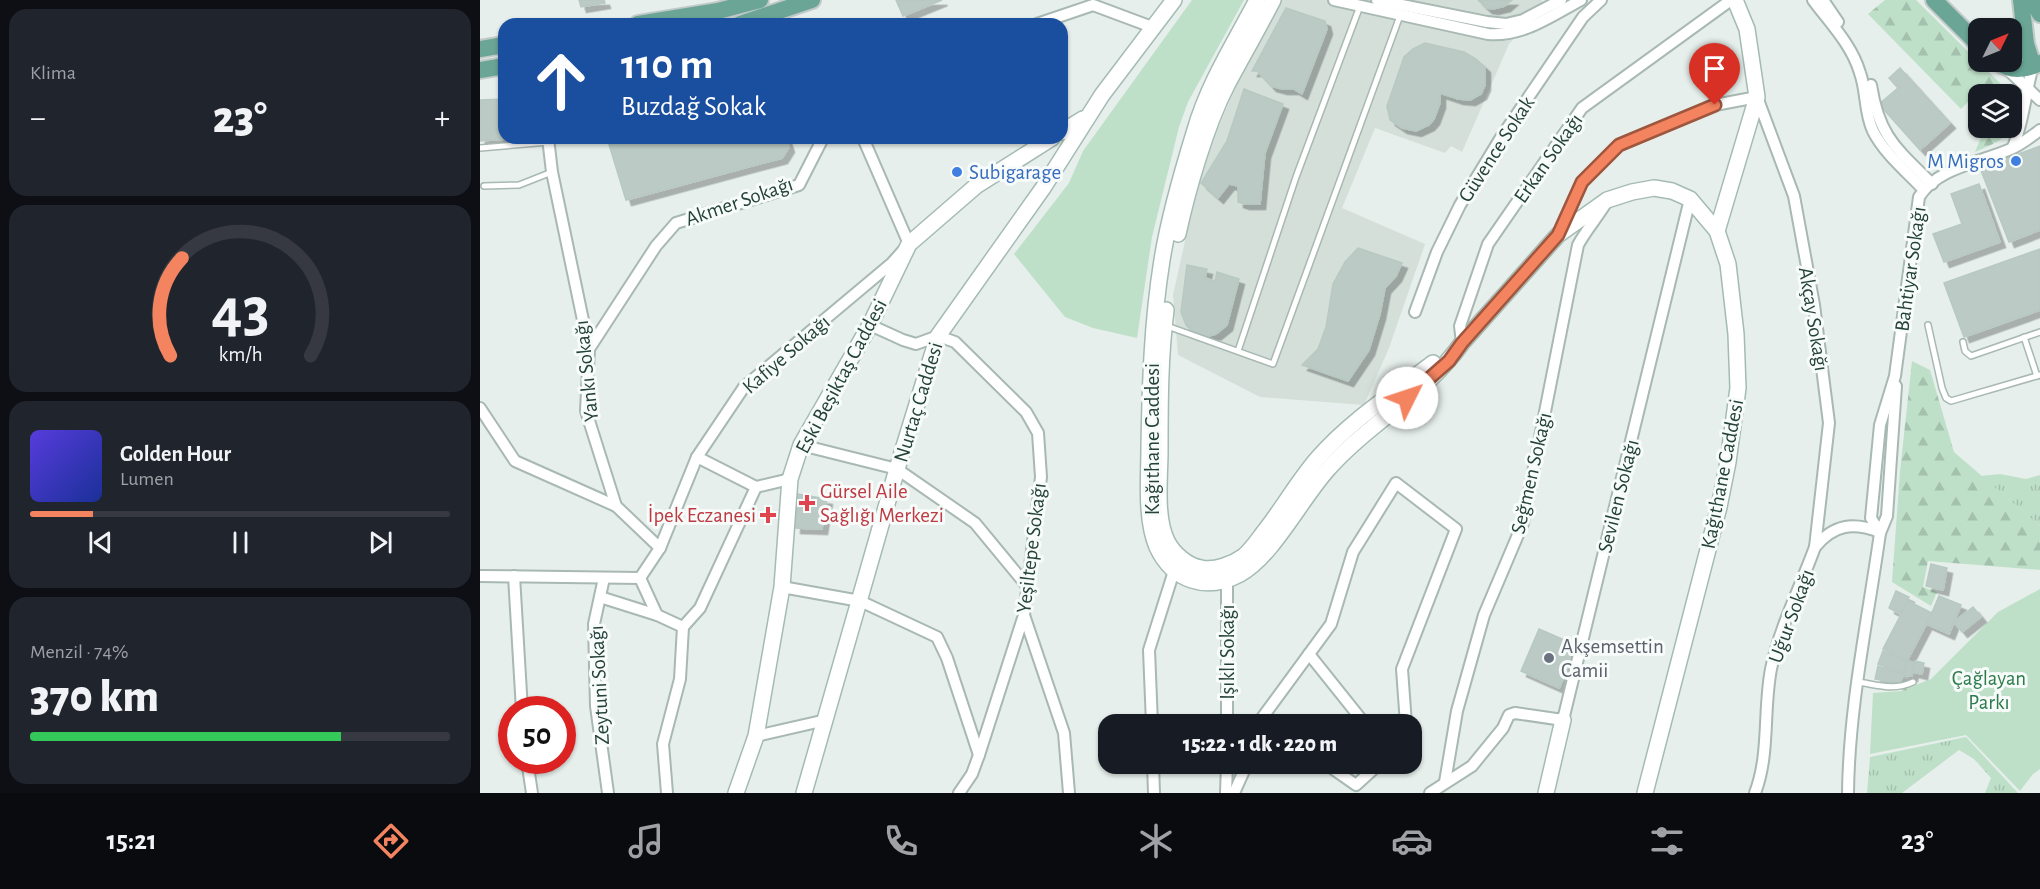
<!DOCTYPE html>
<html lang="tr">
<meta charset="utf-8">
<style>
body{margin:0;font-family:"Alegreya Sans",sans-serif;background:#20242c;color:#f1f3f6;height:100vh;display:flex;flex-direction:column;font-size:22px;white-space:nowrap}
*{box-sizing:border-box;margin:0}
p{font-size:20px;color:#9ea1a6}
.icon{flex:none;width:33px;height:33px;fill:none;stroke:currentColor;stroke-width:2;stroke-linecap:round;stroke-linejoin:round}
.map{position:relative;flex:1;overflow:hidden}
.details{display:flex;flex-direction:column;gap:9px;padding:9px;background:#0d0f14;width:480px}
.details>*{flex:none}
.banner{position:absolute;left:18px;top:18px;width:570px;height:126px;border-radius:18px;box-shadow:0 2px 4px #0004;background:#1a4fa0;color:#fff;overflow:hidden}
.needle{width:39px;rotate:47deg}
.fabs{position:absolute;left:1488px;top:18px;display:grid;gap:12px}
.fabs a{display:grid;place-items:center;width:54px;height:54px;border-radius:12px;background:#171b24;box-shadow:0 2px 4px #0004;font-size:30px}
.speed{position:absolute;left:18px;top:696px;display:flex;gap:12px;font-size:30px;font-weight:700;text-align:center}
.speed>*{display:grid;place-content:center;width:78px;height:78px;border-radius:50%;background:#171b24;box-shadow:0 2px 4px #0004;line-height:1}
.speed .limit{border:9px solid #d22;background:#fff;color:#111}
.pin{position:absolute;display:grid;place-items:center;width:51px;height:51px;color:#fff;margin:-62px -26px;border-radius:50% 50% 50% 0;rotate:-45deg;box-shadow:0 0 6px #0007}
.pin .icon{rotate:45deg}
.me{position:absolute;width:66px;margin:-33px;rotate:49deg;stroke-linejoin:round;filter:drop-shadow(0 0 4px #0008)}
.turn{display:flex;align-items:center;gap:21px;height:126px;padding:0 24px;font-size:27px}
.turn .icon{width:78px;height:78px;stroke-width:2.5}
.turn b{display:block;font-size:42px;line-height:51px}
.big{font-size:45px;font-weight:800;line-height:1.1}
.details .widget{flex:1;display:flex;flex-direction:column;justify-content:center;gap:9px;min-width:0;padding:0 21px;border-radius:18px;background:#20242c}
.details .dial{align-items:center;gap:0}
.dial svg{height:156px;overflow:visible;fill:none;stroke:#363941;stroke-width:7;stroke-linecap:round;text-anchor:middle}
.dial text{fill:#f1f3f6;stroke:none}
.song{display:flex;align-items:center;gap:18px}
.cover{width:72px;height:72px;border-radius:9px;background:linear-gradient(135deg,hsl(250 70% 55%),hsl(230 70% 35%))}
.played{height:6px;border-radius:3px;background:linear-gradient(90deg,#f4845f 15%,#363941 15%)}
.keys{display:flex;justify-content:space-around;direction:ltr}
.heat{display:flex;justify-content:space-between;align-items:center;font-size:33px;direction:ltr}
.charge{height:9px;border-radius:4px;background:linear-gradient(90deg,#34c759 74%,#363941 0)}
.trip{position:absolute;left:618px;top:714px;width:324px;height:60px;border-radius:18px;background:#171b24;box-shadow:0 2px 4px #0004;font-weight:800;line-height:60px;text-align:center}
.menu{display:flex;height:96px;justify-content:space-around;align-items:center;background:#090b0e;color:#9ea1a6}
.menu .icon{width:42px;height:42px}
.menu .on{color:#f4845f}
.menu b{font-size:27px;color:#f1f3f6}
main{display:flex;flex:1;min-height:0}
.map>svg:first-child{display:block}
.built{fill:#d4dfda}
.grass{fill:url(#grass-tufts)}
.forest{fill:url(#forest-firs)}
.green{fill:#bfe0c8}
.building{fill:#bbcac4;stroke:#b8c9c2;stroke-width:1.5;filter:url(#shadow)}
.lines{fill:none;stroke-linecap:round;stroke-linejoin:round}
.lane-casing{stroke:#a8b8b2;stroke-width:8}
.street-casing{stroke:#a8b8b2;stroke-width:14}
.secondary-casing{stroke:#a4bbb3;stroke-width:18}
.primary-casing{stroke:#c2cac8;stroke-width:20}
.lane{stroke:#fff;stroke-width:5}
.street{stroke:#fff;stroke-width:10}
.secondary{stroke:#fff;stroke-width:15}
.primary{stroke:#6aa596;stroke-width:16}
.route-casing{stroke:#9f563e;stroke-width:15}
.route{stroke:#f4845f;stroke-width:10}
.shop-dot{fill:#3f7fe0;stroke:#f7fbf9;stroke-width:2}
.health-dot{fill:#e0444e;stroke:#f7fbf9;stroke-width:2}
.worship-dot{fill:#6b7280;stroke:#f7fbf9;stroke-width:2}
.labels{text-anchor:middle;stroke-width:6;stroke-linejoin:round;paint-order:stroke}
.street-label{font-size:21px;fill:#24423a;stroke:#f7fbf9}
.shop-label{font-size:21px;fill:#366cbe;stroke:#f7fbf9;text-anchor:end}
.health-label{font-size:21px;fill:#be3a42;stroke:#f7fbf9;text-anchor:start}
.worship-label{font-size:21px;fill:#5b616d;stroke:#f7fbf9;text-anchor:start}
.park-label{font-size:21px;fill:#2d7a4b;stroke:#f7fbf9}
</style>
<main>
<section class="details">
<div class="widget"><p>Klima</p>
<div class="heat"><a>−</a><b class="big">23°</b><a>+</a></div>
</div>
<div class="widget dial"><svg viewBox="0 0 100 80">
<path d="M14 69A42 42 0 1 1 86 69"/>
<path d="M14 69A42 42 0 0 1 20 19" stroke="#f4845f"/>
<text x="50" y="56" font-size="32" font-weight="700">43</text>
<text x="50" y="72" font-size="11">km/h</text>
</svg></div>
<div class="widget">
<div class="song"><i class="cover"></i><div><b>Golden Hour</b><p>Lumen</p></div></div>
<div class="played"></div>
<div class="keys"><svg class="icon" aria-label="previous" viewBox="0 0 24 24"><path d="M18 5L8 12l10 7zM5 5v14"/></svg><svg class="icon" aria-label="pause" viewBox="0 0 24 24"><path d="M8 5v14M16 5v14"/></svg><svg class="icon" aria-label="next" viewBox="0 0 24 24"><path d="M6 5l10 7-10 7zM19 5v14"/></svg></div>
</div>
<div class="widget"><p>Menzil · 74%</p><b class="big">370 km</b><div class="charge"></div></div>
</section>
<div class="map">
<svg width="1560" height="793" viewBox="0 0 1560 793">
<defs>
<pattern id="grass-tufts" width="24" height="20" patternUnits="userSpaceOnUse" patternTransform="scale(1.5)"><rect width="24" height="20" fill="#bfe0c8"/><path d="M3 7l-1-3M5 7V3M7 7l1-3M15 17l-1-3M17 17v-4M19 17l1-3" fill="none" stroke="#a4c1ad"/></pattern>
<pattern id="forest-firs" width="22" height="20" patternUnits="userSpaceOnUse" patternTransform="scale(1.5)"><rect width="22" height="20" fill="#bfe0c8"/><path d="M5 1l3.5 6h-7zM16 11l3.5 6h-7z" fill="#a4c1ad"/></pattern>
<filter id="shadow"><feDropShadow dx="5.5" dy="5.5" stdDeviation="0" flood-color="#0004"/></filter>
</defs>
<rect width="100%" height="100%" fill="#e6efeb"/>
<polygon class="built" points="801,0 1062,0 1061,10 1029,44 982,152 971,146 965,153 895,128 862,208 945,244 909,348 884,405 780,397 698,355 693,295 717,187 737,131 759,79"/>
<g class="grass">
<polygon points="1520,474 1546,479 1560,475 1560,526 1501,476"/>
<polygon points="1486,737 1538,793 1505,793 1511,778 1494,759 1479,750 1422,793 1387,793 1390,757"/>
</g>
<g class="forest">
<polygon points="1405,0 1436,0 1526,89 1528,94 1498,94 1498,103 1492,98 1481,109 1388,14"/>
<path d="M1532,101C1544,133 1520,141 1495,152L1505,128H1532Z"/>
<polygon points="1432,361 1450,370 1474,452 1560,526 1560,570 1448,561 1443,587 1457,592 1451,606 1412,582 1420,471"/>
</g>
<g class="green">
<polygon points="712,0 764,0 708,102 699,127 672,237 657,338 613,328 585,317 534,254 589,183 603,151"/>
<polygon points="1560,589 1560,769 1553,774 1540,791 1486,735 1390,754 1393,693 1421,691 1451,679 1518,612"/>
</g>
<g class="building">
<polygon points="99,0 124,0 125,3 101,7"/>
<polygon points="416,0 462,0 423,16"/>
<polygon points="998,0 1032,0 1025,6 1013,9 1007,8"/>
<polygon points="806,8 845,21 847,29 822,94 814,89 802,89 791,86 777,71 772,71"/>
<polygon points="945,43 984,52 996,59 1005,67 1005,85 1001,94 990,100 978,99 960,93 960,103 954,119 949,125 936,131 922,128 910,120 907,106 924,57 933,49"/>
<polygon points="1420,68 1470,123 1440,150 1399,104 1418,88 1409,78"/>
<polygon points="764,89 803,104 785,153 780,204 764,204 758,202 758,186 749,184 738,198 721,183 747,141"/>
<polygon points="24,99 24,138 42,138 0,141 0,100"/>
<polygon points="127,138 306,138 309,147 302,158 146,200"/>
<polygon points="1560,146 1560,230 1529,242 1500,168"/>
<polygon points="1499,184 1520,242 1464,262 1453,234 1482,224 1471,194"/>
<polygon points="878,248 922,263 916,276 905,288 900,314 889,350 868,381 822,365 838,349 846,327 853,284 865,262"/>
<polygon points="1560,249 1560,310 1484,337 1464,283"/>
<polygon points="707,265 727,269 725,278 735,281 737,272 759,279 747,325 736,334 725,337 713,332 706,325 701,312"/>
<polygon points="318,494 347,499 342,529 315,528"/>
<polygon points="1451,564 1467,568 1463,590 1446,586"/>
<polygon points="1416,591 1429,597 1420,614 1409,608"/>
<polygon points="1459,596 1481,605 1469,634 1447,624"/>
<polygon points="1428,601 1452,613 1427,661 1403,649"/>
<polygon points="1493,607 1501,617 1482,632 1474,622"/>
<polygon points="1059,629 1098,646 1079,688 1041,671"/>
<polygon points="1403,651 1427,662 1423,672 1398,664"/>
<polygon points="1428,661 1434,663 1432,676 1423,675"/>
<polygon points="1435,661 1444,663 1442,674 1433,672"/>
<polygon points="1398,666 1423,674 1420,684 1395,679"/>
</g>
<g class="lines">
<defs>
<g id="lane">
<polyline points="0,148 69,142"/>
<polyline points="4,186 39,185 72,172"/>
<polyline points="1448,325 1462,388 1466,398 1471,401 1560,375"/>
<polyline points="687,326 793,364 921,13"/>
<polyline points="1544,337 1557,376"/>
<polyline points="1483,342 1485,351 1491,356 1560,332"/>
<polyline points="758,351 816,177 880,6"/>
<path d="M1378,682C1398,685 1414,691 1433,682"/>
</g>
<g id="street">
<path d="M854,0L1008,34C1043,37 1071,16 1101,0"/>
<polyline points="897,0 1007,22 1026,24 1043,20 1081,0"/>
<path d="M1333,0C1350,23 1372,45 1380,73C1387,92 1384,112 1393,131C1404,153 1427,172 1444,190"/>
<polyline points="1343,0 1358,22"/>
<polyline points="557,24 613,5 672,27"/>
<polyline points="1527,69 1560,100"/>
<path d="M1391,85C1399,137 1417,149 1452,184"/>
<polyline points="68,138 72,172 109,349 106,411 136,506 180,548 160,578"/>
<path d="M1533,147C1544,121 1545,93 1553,66"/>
<polyline points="1079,234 1102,182 1139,145 1235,105 1277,97 1314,196 1334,305 1349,423 1335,547"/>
<polyline points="935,312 957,252 980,205 1020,139 1103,17 1121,0"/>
<polyline points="390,325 423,340 436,344 458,336 475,342 546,412 558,433 561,477 544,615 499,755 492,774 479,793"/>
<polyline points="982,343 980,326 1008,244 1102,108 1251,0"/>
<polyline points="109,349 176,246 196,223 319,185 343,138"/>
<polyline points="0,408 35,461 136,506"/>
<polyline points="321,445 417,469 495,523 547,586"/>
<polyline points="276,487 310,479"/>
<path d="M1400,533L1391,518L1400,425L1415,376L1439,197C1457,167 1503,162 1533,148C1543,143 1552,136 1560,130"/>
<polyline points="180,548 217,457 264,387 412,263 429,244 383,138"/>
<polyline points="0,576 160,578 177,615 203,627"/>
<polyline points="34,576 42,710"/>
<polyline points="124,578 114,624 116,706 128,793"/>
<polyline points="302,587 380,601 457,637 467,658 499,755"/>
<polyline points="120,597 177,615"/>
<polyline points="544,615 584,733 589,793"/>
<polyline points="203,627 220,608 276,487 217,457"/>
<polyline points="829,654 851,624 873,552 916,483 976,529 922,669 926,724"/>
<polyline points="672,724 669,650 694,571"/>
<polyline points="747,724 747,579"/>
<polyline points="780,724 782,718 829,654 885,724"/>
<polyline points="276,736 346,720"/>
<polyline points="47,760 52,793"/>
<polyline points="673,764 674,793"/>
<polyline points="846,764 876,785 899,764"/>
<path d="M965,782L977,711L1004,615L1043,523L1098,245C1106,230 1117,218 1126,203"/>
<polyline points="187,793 183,744 200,679 203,627"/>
<polyline points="746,793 747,764"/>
<polyline points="754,793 767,764"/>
<polyline points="950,793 992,766 1023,728 1029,715 1035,713 1083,720 1210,199"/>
<path d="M1275,793C1290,754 1283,710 1291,669C1300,626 1320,588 1335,547C1354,524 1373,522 1400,532"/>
<path d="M1368,793C1369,706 1388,619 1400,533L1407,516L1416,386"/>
</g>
<g id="secondary">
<path d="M777,0C755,42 728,84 715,130C702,172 689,216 682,260C672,322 670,385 669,448C669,478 665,519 677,547C693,581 726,592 760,574C793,556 822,497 849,468C889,423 947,393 982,343L1078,235L1127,200L1152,192L1174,188L1192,191L1210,199L1237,231L1248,264L1256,334L1258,388L1248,462L1239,507L1165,793"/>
<polyline points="582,132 603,119"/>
<polyline points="1237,231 1277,97 1267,29 1255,0"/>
<path d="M698,234C708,188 726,126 747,85C762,57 778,29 793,0"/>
<path d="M686,310C680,357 680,404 680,451C680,477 675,517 687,541C693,553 707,566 721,568C735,571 753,564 764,556C772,549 778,540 784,532C803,508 818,481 838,458C870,421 914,393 953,363"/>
<polyline points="256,793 276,736 302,587 310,479 321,445 390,325 429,244 496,186 572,138"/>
<polyline points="324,793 417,469 458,336 563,188 622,95 694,0"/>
<polyline points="1066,793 1083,720"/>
</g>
<g id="primary">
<polyline points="1454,0 1498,44"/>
<polyline points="1541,0 1546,44 1553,66"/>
<polyline points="1552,0 1560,14"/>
<polyline points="158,24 238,11 280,0"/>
<polyline points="260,24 332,0"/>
<polyline points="0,49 24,45"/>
<path d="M1518,62C1531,72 1546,70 1560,63"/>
<polyline points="0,70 24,66"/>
</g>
</defs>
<use href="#lane" class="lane-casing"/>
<use href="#street" class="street-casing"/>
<use href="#secondary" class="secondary-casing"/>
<use href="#primary" class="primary-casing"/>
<use href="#lane" class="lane"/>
<use href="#street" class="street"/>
<use href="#secondary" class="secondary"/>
<use href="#primary" class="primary"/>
</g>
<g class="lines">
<defs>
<polyline id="route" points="927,398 969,361 982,343 1078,235 1102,182 1139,145 1235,105"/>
</defs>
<use href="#route" class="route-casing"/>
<use href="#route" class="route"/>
</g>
<g class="shop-dot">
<circle cx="1536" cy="161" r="6"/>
<circle cx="477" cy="172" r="6"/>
</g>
<g class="health-dot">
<path d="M324 494h6v6h6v6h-6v6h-6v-6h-6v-6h6z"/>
<path d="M285 506h6v6h6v6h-6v6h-6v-6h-6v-6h6z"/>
</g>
<circle class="worship-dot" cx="1069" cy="658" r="6"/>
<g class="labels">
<g class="street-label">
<text transform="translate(1016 149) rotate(-57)" y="7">Güvence Sokak</text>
<text transform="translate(1068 158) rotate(-55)" y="7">Erkan Sokağı</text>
<text transform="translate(259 201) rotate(-19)" y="7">Akmer Sokağı</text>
<text transform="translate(1430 269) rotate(-82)" y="7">Bahtiyar Sokağı</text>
<text transform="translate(1334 319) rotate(81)" y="7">Akçay Sokağı</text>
<text transform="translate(306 354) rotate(-41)" y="7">Kafiye Sokağı</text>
<text transform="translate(106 371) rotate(-96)" y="7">Yankı Sokağı</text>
<text transform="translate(361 376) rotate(-62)" y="7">Eski Beşiktaş Caddesi</text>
<text transform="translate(438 402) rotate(-73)" y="7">Nurtaç Caddesi</text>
<text transform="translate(672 439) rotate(-90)" y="7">Kağıthane Caddesi</text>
<text transform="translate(1051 473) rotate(-77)" y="7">Seğmen Sokağı</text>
<text transform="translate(1242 474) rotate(-79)" y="7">Kağıthane Caddesi</text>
<text transform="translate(1138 496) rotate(-76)" y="7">Sevilen Sokağı</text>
<text transform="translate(551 548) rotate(-83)" y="7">Yeşiltepe Sokağı</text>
<text transform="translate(1311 616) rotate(-70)" y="7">Uğur Sokağı</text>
<text transform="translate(747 652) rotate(-90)" y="7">Işıklı Sokağı</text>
<text transform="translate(119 685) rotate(-93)" y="7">Zeytuni Sokağı</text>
</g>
<g class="shop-label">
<text x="1524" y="168">M Migros</text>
<text x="489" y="179" text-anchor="start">Subigarage</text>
</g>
<g class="health-label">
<text x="340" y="498">Gürsel Aile<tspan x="340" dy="24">Sağlığı Merkezi</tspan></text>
<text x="276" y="522" text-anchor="end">İpek Eczanesi</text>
</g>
<g class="worship-label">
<text x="1081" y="653">Akşemsettin<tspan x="1081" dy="24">Camii</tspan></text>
</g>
<g class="park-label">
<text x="1509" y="685">Çağlayan<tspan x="1509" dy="24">Parkı</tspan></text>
</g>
</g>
</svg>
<div class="fabs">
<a><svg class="needle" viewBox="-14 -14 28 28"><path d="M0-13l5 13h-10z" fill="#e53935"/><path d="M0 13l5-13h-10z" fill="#9ea1a6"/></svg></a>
<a><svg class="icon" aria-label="layers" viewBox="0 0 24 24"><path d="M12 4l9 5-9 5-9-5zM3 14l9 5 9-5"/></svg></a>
</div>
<div class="speed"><div class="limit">50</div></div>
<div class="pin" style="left:1235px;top:105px;background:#d93025"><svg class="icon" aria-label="arrive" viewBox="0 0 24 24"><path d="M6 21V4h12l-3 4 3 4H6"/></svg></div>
<svg class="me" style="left:927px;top:398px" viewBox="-20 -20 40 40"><circle r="19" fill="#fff"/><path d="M0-13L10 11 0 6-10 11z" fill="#f4845f"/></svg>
<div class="trip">15:22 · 1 dk · 220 m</div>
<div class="banner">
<div class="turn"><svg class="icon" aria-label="ahead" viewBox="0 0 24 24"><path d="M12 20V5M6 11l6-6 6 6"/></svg><div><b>110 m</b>Buzdağ Sokak</div></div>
</div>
</div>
</main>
<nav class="menu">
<b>15:21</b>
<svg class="icon on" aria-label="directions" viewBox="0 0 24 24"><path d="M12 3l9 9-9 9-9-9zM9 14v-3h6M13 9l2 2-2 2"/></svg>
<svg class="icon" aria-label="music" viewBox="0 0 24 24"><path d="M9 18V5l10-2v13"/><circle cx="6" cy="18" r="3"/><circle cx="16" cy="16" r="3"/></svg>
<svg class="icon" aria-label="phone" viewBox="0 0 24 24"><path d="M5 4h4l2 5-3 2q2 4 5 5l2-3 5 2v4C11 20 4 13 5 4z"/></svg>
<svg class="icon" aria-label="climate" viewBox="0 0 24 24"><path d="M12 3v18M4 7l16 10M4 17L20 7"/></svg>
<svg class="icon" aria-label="car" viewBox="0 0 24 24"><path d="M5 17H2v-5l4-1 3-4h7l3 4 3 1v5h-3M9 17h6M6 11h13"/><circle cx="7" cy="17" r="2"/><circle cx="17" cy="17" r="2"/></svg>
<svg class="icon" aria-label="filters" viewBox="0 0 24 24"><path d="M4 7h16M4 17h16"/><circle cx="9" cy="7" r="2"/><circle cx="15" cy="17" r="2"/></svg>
<b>23°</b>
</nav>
